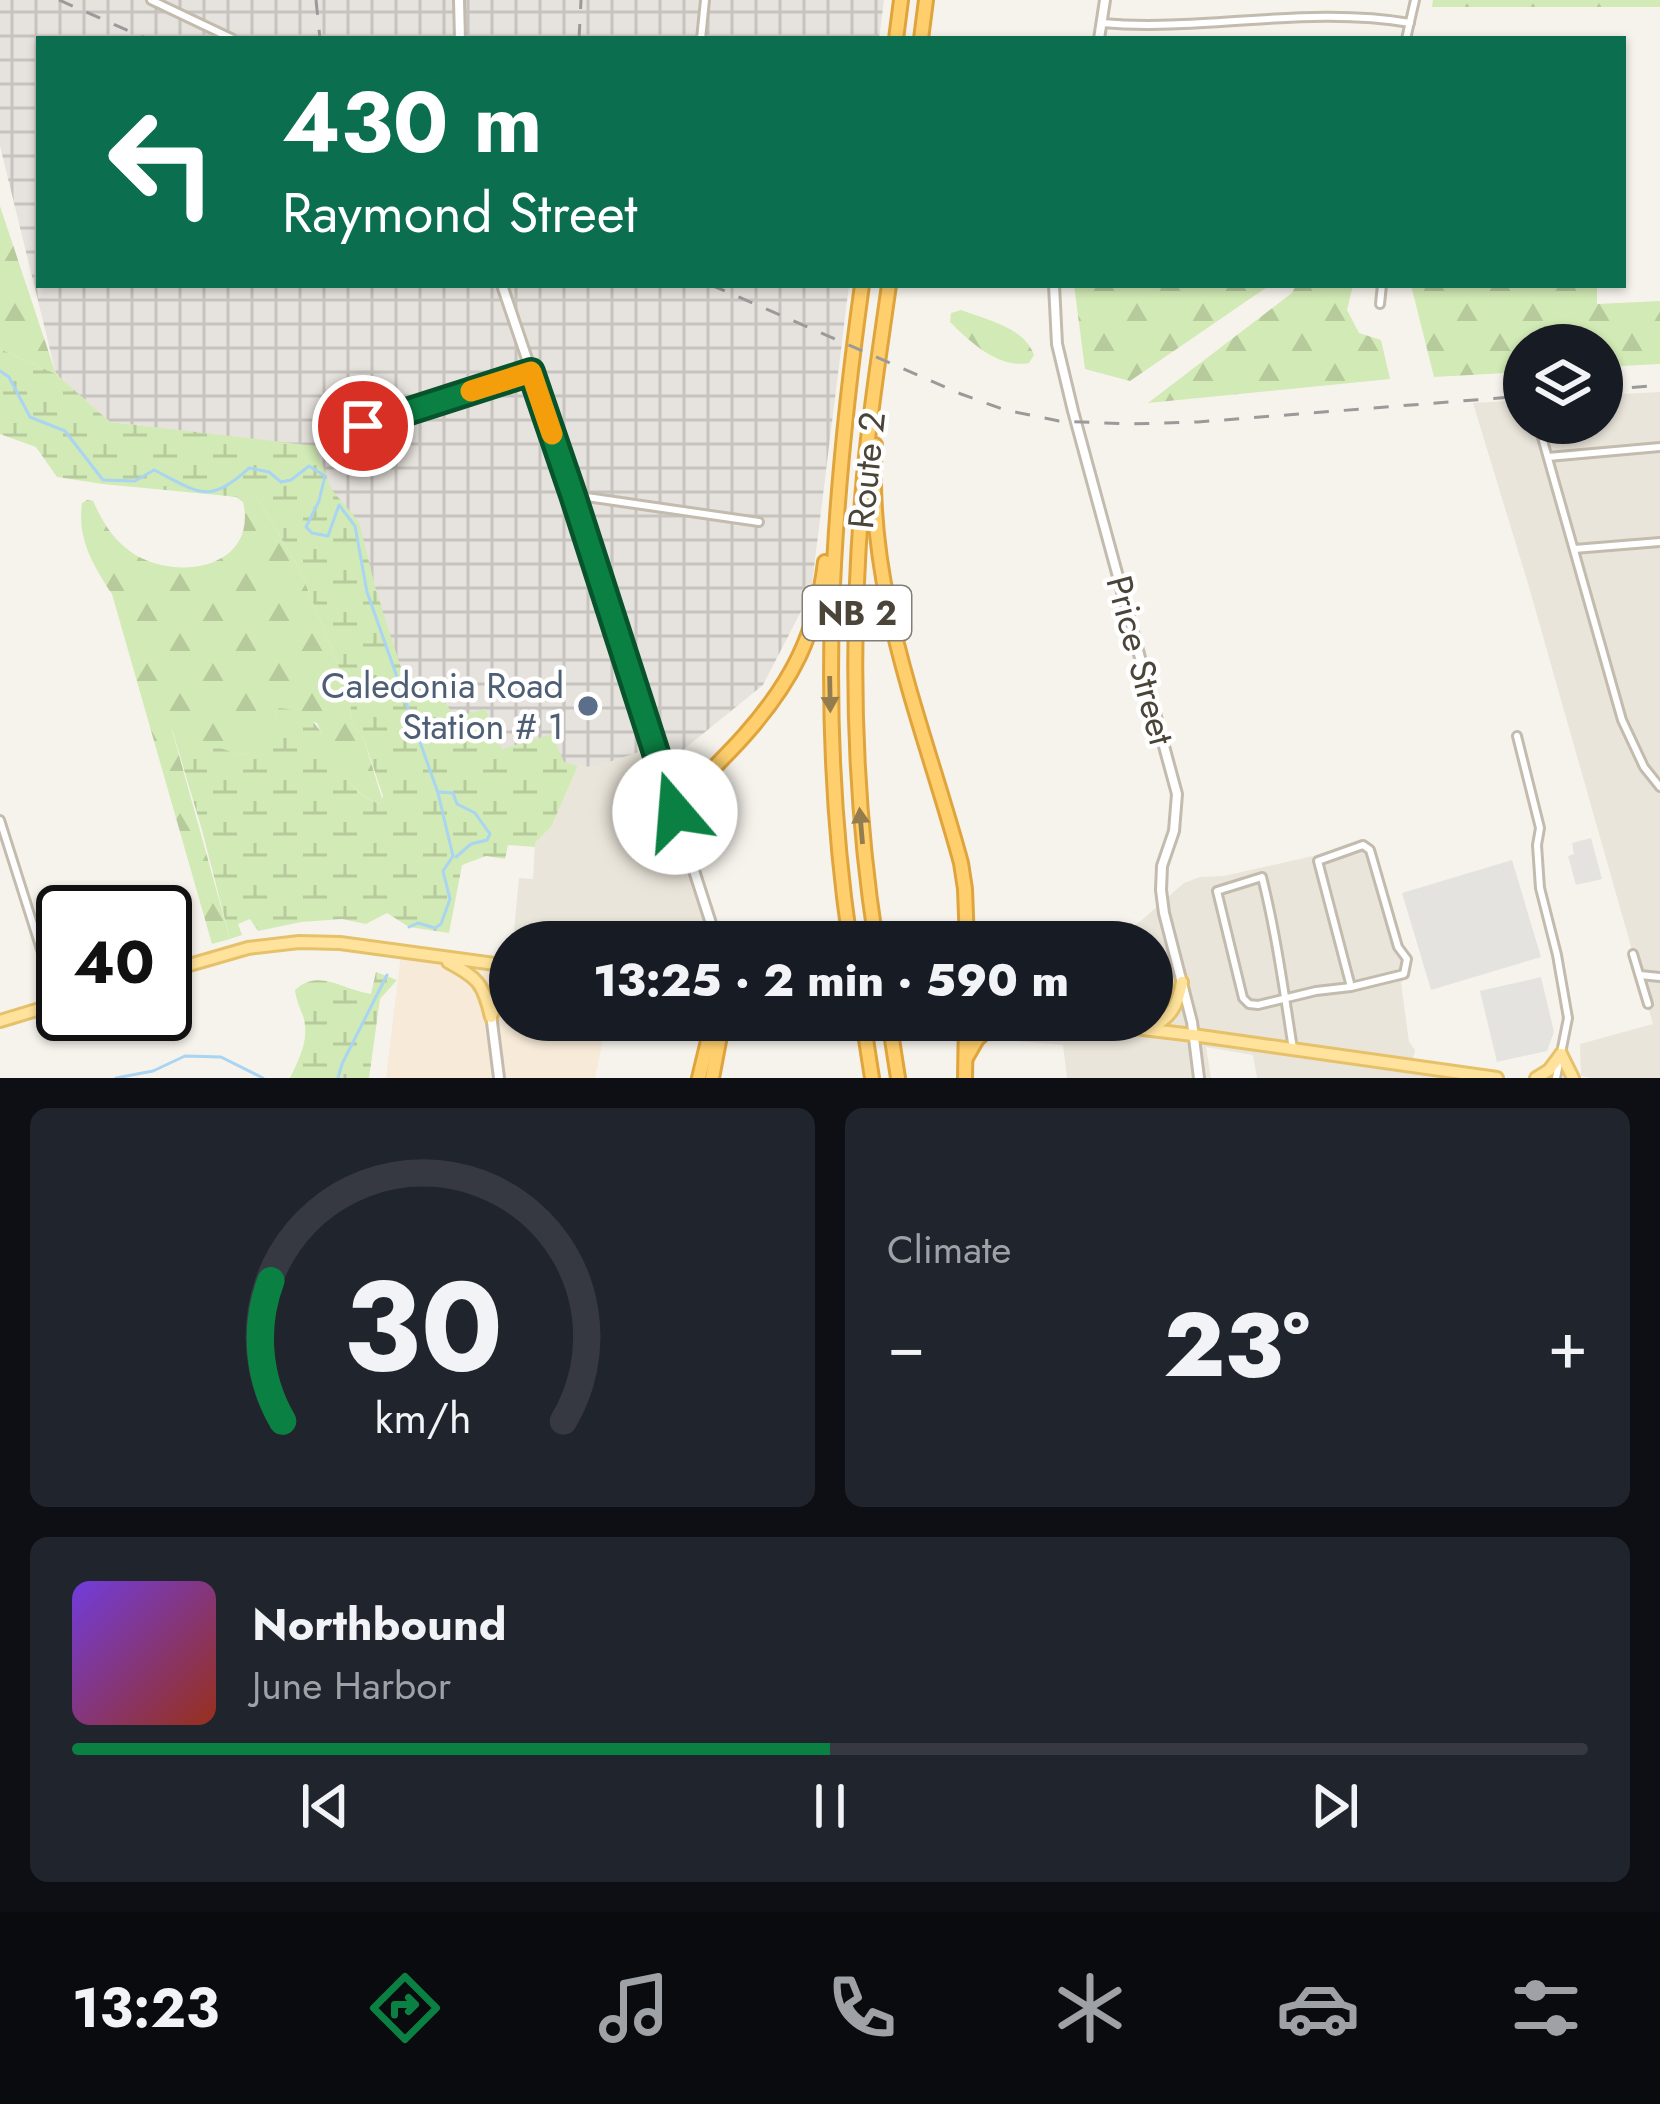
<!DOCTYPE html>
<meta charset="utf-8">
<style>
body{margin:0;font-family:Jost,sans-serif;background:#20242c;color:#f1f3f6;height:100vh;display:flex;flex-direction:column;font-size:45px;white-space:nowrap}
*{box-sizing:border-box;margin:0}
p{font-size:39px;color:#9ea1a6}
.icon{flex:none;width:66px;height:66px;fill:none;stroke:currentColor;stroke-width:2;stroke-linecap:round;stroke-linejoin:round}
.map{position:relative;height:1078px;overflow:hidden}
.drawer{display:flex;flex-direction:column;gap:30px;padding:30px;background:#0d0f14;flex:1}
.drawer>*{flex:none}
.hud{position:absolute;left:36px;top:36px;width:1590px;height:252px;border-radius:0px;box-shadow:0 3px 9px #0004;background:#0b6e4f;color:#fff;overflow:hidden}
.tools{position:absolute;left:1503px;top:324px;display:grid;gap:24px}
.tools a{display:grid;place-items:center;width:120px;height:120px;border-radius:50%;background:#171b24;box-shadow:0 3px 9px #0004;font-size:60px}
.speed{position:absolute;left:36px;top:885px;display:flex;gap:24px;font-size:60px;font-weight:700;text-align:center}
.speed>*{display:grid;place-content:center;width:156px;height:156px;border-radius:50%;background:#171b24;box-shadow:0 3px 9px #0004;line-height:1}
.speed .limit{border:6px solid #111;border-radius:18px;background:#fff;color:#111}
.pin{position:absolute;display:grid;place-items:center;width:102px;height:102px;color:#fff;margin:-51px;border:6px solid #fff;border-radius:50%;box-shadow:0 3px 12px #0007}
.me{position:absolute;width:132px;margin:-66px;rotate:342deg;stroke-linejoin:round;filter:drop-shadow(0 0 9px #0008)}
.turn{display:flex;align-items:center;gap:42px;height:252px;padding:0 48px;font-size:54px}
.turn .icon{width:156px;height:156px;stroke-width:2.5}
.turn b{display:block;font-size:84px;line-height:102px}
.big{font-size:90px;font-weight:800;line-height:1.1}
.drawer .card{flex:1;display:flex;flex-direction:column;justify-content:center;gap:18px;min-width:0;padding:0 42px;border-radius:18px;background:#20242c}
.drawer .dial{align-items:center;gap:0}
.dial svg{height:312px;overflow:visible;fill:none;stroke:#363941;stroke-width:7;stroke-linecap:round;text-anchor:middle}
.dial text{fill:#f1f3f6;stroke:none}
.song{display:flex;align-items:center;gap:36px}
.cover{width:144px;height:144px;border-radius:18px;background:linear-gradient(135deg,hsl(260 70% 55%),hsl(10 70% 35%))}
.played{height:12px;border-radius:6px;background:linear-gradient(90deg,#0b8043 50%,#363941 50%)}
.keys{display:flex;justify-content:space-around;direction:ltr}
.heat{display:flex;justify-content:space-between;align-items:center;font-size:66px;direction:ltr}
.drawer .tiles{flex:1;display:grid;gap:30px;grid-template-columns:1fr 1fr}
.card:last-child{grid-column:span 2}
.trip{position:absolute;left:489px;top:921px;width:684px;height:120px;border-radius:60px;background:#171b24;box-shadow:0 3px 9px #0004;font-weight:800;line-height:120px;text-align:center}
.tab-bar{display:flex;height:192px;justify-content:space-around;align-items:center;background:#090b0e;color:#9ea1a6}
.tab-bar .icon{width:84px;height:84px}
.tab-bar .selected{color:#0b8043}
.tab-bar b{font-size:54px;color:#f1f3f6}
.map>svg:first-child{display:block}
.residential{fill:#eae5da}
.commercial{fill:#f7ead8}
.industrial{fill:url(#industrial-grid)}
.forest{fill:url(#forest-firs)}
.wetland{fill:url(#wetland-marsh)}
.parking{fill:#e5e3e0}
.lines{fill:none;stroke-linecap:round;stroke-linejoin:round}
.stream{stroke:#a9d4f2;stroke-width:3}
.minor-casing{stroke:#c2bbae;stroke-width:12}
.tertiary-casing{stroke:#c2bbae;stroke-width:14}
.primary-casing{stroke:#e6c16a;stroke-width:16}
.motorway-casing{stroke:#e0a43c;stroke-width:18}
.minor{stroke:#fff;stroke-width:6}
.tertiary{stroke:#fff;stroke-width:8}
.primary{stroke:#ffe39c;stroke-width:10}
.motorway{stroke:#ffcf6e;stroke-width:12}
.rail{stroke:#9a9a9a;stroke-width:3;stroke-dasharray:15 15;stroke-linecap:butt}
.oneway{fill:#937c4e}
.route-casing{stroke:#07532c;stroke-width:30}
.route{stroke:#0b8043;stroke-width:21}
.slow{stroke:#f59e0b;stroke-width:21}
.service-dot{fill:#5c6f8a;stroke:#fff;stroke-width:4.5}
.labels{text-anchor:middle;stroke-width:9;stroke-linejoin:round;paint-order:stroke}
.shield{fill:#fff;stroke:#817c74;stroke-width:3}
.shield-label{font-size:33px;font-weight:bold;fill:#4b4439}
.street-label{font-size:36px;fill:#4b4439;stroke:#fff}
.service-label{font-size:36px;fill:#4e5e75;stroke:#fff;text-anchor:end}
</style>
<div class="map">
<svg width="1660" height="1078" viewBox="0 0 1660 1078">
<defs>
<pattern id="industrial-grid" width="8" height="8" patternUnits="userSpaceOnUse" patternTransform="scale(3)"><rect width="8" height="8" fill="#e6e2dd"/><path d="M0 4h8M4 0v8" fill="none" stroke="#c7c3be"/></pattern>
<pattern id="forest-firs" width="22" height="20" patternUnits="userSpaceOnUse" patternTransform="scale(3)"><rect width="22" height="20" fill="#d2eab5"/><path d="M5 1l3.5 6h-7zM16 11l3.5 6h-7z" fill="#b6ca9c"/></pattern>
<pattern id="wetland-marsh" width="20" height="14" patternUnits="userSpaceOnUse" patternTransform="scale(3)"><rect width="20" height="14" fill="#d2eab5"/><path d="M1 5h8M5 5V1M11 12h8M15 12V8" fill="none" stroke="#b6ca9c"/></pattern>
</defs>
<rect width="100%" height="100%" fill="#f6f3ec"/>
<g class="residential">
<polygon points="1660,392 1660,1078 1591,1078 1581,1076 1580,1044 1653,1024 1529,587 1473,403 1524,400 1524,423 1602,423 1602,395"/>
<polygon points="651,748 713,942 513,942 519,878 533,879 535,843 551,827 578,766 594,767"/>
<polygon points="1367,849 1373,855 1404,966 1407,969 1406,978 1401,983 1409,1042 1415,1050 1411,1069 1444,1078 1257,1078 1253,1055 1206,1047 1211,1078 1067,1078 1063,1045 1003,1040 1004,1020 1152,1020 1152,942 1007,942 1008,934 1136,925 1184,883 1200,877 1224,876 1335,851"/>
</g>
<polygon class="commercial" points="401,954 502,968 499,989 510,992 510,1020 607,1020 595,1078 386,1078"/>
<polygon class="industrial" points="0,0 884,0 879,39 39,39 39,285 849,285 811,592 763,685 678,754 651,748 594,767 578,766 414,728 298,445 110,422 56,374 0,146"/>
<g class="forest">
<polygon points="1433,0 1660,0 1660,7 1432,7"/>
<polygon points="0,206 56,374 0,349"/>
<polygon points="1074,285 1270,285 1130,381 1085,369"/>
<polygon points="1296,285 1353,285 1347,310 1359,333 1381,340 1390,379 1148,403 1292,293"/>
<polygon points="1411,285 1597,285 1597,304 1660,301 1660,364 1602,367 1602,345 1524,345 1524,372 1434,377"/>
<path d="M961,310C987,320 1024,327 1034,355L1029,363C999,369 970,342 950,322L951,313Z"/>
<path d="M233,495L258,499L300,570L351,697L350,722L364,739L383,802L380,804C345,792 332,754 317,723L277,712C272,731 262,753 239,755L172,730L230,939L212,944L112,594C93,565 77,539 82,503L87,500L93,501C103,523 113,540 134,554C179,582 258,567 243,502Z"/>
</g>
<g class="wetland">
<path d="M0,349L56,374L110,422L315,446L332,490L359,522L376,590L410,696L434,689L456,717L485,709L502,749L552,734L564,762L578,766L551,827L535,843V847L508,845L505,859L486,856L462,865L449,933L409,927L387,913L366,924L342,919L301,922L258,931L250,919L238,924L242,935L230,939L202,830L172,729L239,755C265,752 270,728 279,708C341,712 323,785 380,804L383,796L364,739L350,722L351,697L300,570L258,499L103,484L57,477L36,447L0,434Z"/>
<path d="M376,972L397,980L380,999L369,1078H290C299,1059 309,1041 304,1019C301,1009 296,1001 295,990C319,968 342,990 371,994Z"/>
</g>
<g class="parking">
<polygon points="1591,838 1602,879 1576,885 1568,856 1574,854 1572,843"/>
<polygon points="1512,860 1541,957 1431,990 1402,893"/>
<polygon points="1541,977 1554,1032 1547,1051 1497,1062 1480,991"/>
</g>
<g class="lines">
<g class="stream">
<path d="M0,371L9,377L30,417L65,431L103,480L135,481L154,470C198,492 208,506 249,468L269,472L281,482L291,480L309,466L325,476L319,501L306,527L312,533L328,536L339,505L355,526L367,592L438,793L453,856L443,871L450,899L441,924L435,928L418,923L409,927"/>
<polyline points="440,792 453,793 457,804 475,813 490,834 487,840 471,844 456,857"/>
<polyline points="116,1078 153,1071 185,1056 221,1057 263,1078"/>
<polyline points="338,1078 342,1064 387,975"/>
</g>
<defs>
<g id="minor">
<polyline points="151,0 233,39"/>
<path d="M1102,23C1204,32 1308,5 1410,23"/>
<polyline points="701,39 705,0"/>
<polyline points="1406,39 1415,0"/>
<polyline points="1380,304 1382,285"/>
<polyline points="1538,423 1622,720 1644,767 1660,787"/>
<polyline points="363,426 531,372"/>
<polyline points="1548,457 1660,447"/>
<polyline points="573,495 759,522"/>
<polyline points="1574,549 1660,542"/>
<polyline points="1517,736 1540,828 1537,845 1540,888 1557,955 1568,1018 1556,1078"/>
<polyline points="0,820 58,1003"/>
<polyline points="1633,954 1648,1004"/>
<polyline points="1640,975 1660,977"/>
<path d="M1293,1049C1284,991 1276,933 1262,877L1217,891L1243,998L1249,1004L1258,1005L1316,991L1351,987L1404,974L1407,959L1398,947L1370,850L1363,845L1318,861L1351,987"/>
</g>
<g id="tertiary">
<polyline points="459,0 460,39"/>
<polyline points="1099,39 1105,0"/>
<polyline points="502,285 573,495 717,942"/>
<polyline points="1054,285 1057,344 1073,411 1177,794 1174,831 1162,866 1161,890 1164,913 1192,1022 1199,1078"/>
<polyline points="494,999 500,965"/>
<polyline points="491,1014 499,1078"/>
</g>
<g id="primary">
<path d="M448,962C478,978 483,983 491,1017"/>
<polyline points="165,972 248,948 299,942 340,943 510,966"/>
<polyline points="492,1014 498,996 510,986"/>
<polyline points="994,1020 1076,1021 1193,1035 1497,1078"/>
<polyline points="0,1021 63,1002"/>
<path d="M1147,1028C1170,1021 1178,1005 1182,982"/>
<polyline points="1561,1054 1573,1078"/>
<polyline points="1536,1078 1549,1070 1561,1054"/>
</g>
<g id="motorway">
<polyline points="896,39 901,0"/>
<polyline points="921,39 926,0"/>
<path d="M875,445C865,590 924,726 961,863L965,889L967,942"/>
<path d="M662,770C672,780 679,786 694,785"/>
<path d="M675,812C695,784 721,762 744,736C792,682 816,635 825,562"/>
<path d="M850,942C817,716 831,509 862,285"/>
<path d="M876,942C852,788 850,631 864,476C870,412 880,349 889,285"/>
<polyline points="863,1020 872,1078"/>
<polyline points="889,1020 898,1078"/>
<polyline points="966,1058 977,1039 998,1020"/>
<polyline points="699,1078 713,1020"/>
<polyline points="712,1078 723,1020"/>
<polyline points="965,1078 966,1020"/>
</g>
</defs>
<use href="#minor" class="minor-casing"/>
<use href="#tertiary" class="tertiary-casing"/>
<use href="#primary" class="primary-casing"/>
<use href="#motorway" class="motorway-casing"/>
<use href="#minor" class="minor"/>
<use href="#tertiary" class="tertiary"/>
<use href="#primary" class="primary"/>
<use href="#motorway" class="motorway"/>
<g class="rail">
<polyline points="59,0 147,39"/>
<polyline points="316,0 320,39"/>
<polyline points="579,39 581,0"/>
<polyline points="711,285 961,394 1005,410 1059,421 1130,424 1198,422 1524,396"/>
<polyline points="1602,390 1660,385"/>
</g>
</g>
<defs><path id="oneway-solid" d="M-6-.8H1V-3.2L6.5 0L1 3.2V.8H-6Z" transform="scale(3)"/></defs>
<g class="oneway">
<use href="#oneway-solid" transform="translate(830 694) rotate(89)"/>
<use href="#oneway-solid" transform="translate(861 826) rotate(-95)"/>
</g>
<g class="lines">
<defs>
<polyline id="route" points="363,426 531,372 573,495 675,812"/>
</defs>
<use href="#route" class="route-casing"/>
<use href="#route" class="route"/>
<polyline class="slow" points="471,391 531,372 552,434"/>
</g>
<circle class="service-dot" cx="588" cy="706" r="12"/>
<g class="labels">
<rect class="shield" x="803" y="586" width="108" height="54" rx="9"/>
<g class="shield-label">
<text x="857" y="625">NB 2</text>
</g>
<g class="street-label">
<text transform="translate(866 470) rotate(-84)" y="13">Route 2</text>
<text transform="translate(1141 660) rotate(75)" y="13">Price Street</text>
</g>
<g class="service-label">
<text x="564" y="698">Caledonia Road<tspan x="564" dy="41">Station # 1</tspan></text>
</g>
</g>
</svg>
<div class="tools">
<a><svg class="icon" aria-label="layers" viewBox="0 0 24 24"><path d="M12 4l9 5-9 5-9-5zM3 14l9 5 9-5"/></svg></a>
</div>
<div class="speed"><div class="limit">40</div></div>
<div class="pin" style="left:363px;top:426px;background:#d93025"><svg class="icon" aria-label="arrive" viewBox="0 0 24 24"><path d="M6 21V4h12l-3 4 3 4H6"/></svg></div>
<svg class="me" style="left:675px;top:812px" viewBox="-20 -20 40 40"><circle r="19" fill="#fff"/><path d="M0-13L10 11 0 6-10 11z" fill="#0b8043"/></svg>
<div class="trip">13:25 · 2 min · 590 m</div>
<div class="hud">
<div class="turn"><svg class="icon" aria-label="left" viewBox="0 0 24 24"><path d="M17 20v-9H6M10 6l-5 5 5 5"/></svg><div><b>430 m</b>Raymond Street</div></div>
</div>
</div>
<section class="drawer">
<div class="tiles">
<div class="card dial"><svg viewBox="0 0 100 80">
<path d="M14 69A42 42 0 1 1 86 69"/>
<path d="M14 69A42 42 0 0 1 11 33" stroke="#0b8043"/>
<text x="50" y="56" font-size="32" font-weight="700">30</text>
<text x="50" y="72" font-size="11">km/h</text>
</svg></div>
<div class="card"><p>Climate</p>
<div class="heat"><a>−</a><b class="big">23°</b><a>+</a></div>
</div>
<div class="card">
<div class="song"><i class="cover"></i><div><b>Northbound</b><p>June Harbor</p></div></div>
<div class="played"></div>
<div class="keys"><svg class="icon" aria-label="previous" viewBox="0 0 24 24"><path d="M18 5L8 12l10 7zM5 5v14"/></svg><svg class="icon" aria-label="pause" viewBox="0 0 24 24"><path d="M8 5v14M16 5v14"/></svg><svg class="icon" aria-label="next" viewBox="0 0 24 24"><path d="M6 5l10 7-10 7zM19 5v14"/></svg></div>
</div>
</div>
</section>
<nav class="tab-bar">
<b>13:23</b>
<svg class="icon selected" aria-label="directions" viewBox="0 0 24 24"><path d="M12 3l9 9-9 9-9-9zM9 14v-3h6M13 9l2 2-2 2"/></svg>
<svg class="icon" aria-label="music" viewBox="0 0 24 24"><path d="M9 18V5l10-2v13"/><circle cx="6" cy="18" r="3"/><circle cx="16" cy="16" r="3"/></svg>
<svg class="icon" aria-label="phone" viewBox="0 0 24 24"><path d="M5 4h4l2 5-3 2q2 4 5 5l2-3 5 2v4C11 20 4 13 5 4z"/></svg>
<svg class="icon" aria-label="climate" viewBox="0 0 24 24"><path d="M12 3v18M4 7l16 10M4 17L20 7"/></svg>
<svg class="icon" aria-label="car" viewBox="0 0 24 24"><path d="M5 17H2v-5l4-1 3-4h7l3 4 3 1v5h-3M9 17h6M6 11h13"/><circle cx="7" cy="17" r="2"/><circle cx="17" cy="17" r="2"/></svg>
<svg class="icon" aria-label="filters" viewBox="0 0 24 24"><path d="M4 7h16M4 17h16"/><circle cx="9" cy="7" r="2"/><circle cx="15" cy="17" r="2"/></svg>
</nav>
